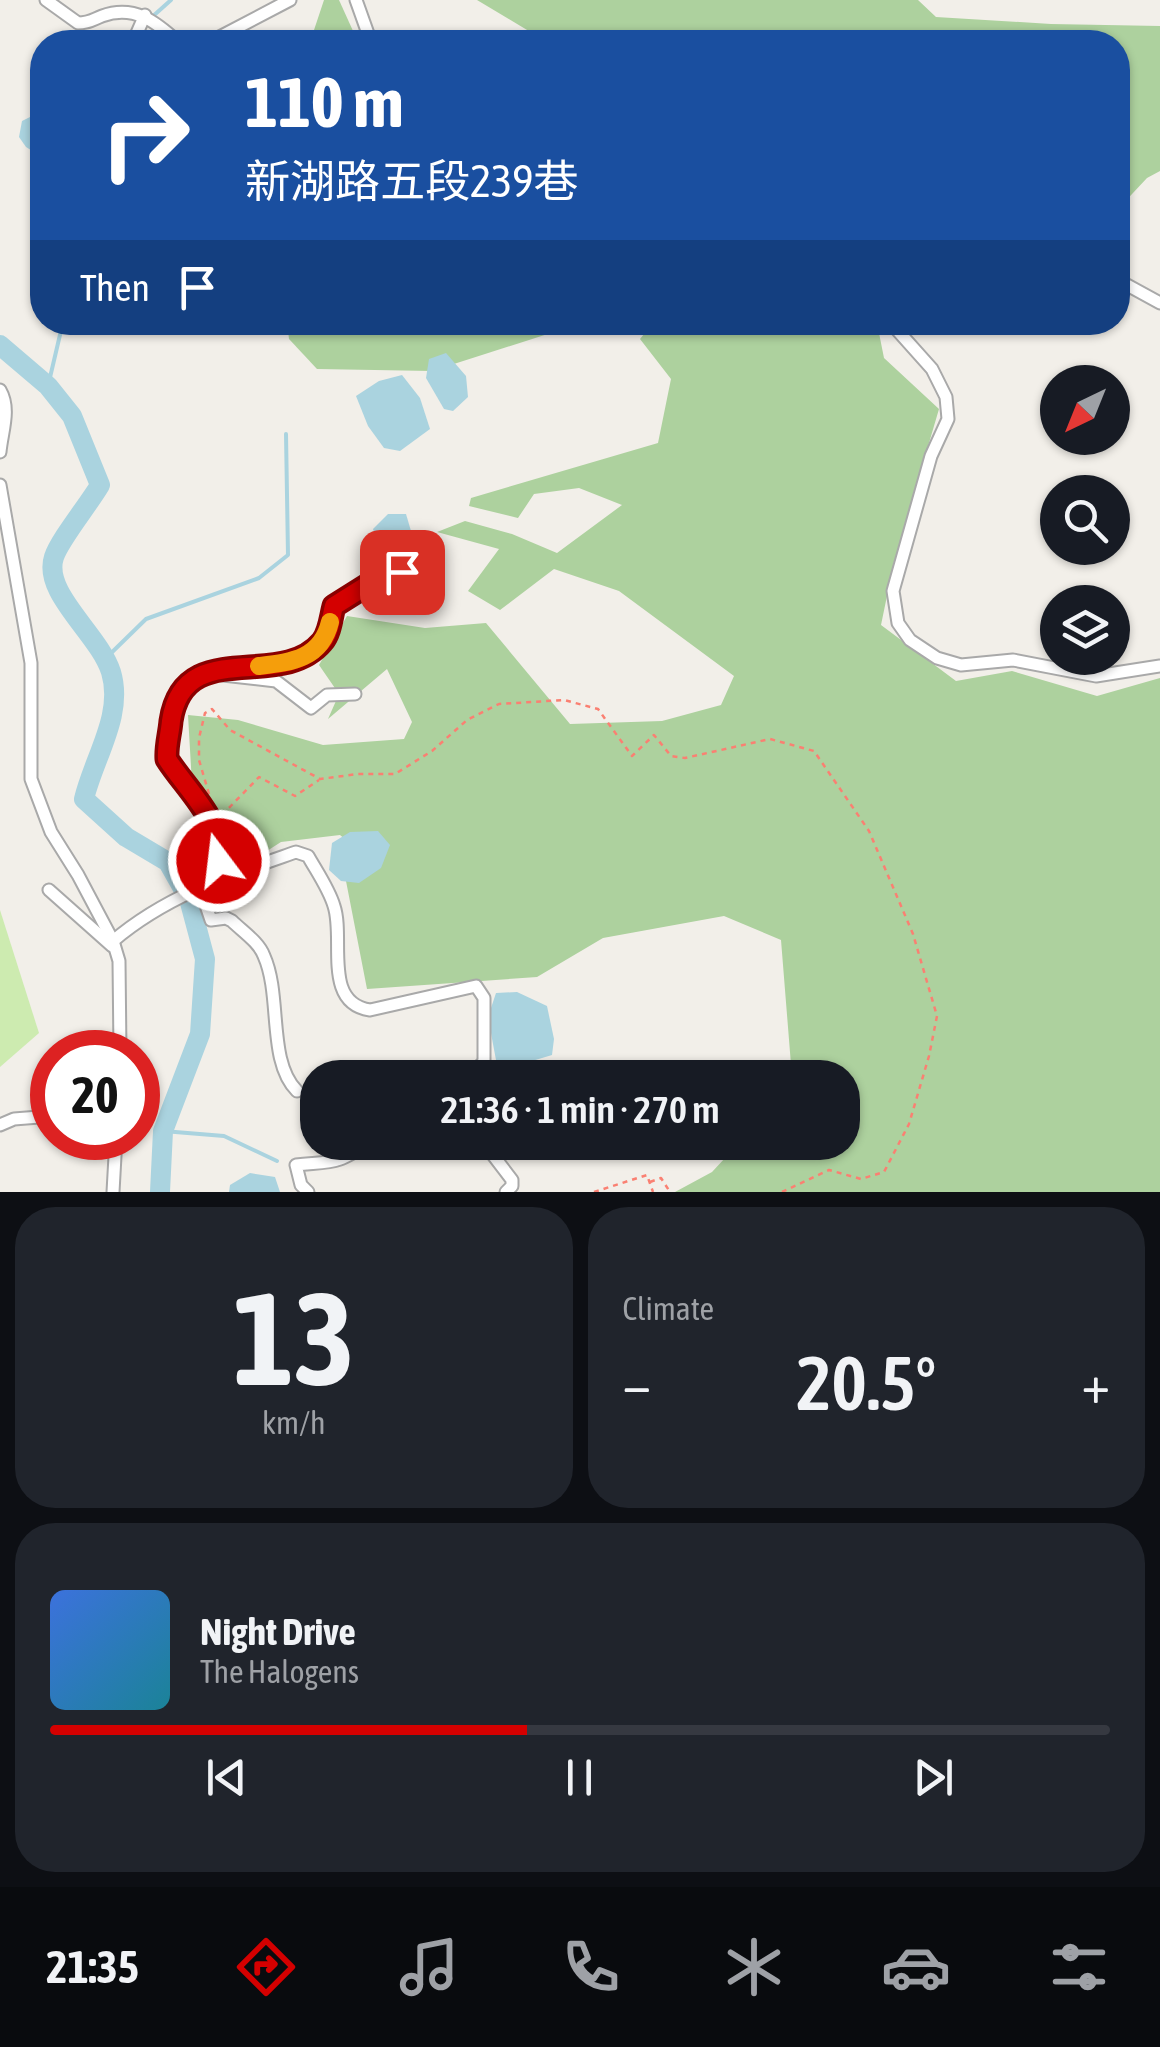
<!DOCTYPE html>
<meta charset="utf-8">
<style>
body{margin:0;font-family:"Asap Condensed","Noto Sans TC",sans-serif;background:#20242c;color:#f1f3f6;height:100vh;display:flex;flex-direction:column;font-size:38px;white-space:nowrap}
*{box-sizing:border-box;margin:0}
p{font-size:32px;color:#9ea1a6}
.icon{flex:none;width:55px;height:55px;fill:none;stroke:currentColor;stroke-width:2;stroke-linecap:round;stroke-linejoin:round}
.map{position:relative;height:1192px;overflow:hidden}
.panel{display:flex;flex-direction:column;gap:15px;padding:15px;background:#0d0f14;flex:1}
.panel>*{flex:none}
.banner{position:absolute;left:30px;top:30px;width:1100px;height:305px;border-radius:40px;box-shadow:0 2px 8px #0004;background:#1a4fa0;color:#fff;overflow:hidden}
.needle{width:65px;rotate:223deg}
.controls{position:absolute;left:1040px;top:365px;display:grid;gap:20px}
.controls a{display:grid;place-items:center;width:90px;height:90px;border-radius:50%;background:#171b24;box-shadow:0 2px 8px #0004;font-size:50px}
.speed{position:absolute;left:30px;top:1030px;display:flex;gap:20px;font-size:50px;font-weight:700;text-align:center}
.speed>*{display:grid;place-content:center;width:130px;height:130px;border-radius:50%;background:#171b24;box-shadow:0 2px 8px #0004;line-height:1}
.speed .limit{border:15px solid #d22;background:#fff;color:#111}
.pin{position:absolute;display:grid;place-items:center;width:85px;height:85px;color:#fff;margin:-42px;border-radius:20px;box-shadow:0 5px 15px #0006}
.me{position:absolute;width:110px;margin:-55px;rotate:345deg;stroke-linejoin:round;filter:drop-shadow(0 0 8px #0008)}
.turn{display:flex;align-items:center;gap:35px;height:210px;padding:0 50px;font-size:45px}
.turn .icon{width:130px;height:130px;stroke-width:2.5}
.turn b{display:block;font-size:70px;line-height:85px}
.then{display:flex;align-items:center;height:95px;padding:0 50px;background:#0003;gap:20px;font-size:38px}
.big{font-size:75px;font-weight:600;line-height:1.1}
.panel .tile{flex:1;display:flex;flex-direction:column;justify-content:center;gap:15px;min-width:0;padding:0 35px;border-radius:40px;background:#20242c}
.panel .dial{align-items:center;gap:0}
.dial b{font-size:130px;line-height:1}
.song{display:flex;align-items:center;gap:30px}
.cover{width:120px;height:120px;border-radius:15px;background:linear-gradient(135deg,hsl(220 70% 55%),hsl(190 70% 35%))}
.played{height:10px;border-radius:5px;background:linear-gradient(90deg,#d40000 45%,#363941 45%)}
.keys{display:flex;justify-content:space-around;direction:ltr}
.heat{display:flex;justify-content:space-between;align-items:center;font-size:55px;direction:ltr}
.panel .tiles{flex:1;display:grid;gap:15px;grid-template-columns:1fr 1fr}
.tile:last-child{grid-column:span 2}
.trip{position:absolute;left:300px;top:1060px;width:560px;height:100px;border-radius:40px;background:#171b24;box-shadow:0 2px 8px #0004;font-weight:600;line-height:100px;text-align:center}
.menu{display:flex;height:160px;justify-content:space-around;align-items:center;background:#090b0e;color:#9ea1a6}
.menu .icon{width:70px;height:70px}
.menu .active{color:#d40000}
.menu b{font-size:45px;color:#f1f3f6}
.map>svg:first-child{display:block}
.grass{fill:#cdebb0}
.forest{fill:#add19e}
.water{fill:#aad3df}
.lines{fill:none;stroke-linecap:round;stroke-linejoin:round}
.stream{stroke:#aad3df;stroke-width:4}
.river{stroke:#aad3df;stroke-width:20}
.minor-casing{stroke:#a9a9a9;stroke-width:15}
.path{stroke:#fa8072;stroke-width:2.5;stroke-dasharray:5 5;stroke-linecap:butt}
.minor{stroke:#fff;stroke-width:11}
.route-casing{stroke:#8a0000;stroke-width:25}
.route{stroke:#d40000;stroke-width:18}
.slow{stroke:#f59e0b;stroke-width:18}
</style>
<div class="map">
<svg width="1160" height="1192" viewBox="0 0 1160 1192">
<rect width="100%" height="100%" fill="#f2efe9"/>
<polygon class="grass" points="0,910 39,1033 0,1067"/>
<g class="forest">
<polygon points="324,0 339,0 358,42 310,42"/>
<polygon points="477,0 918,0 936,17 1051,24 1160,26 1160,171 1147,178 1118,209 1118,42 547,42"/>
<polygon points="287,323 582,323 432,371 317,369 289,339"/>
<polygon points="653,323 877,323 884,358 939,409 894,562 881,625 956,681 1012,671 1097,696 1160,678 1160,1192 675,1192 712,1172 739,1143 842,1142 842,1078 792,1077 781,940 724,916 603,938 537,977 367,989 346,881 364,855 340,835 281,842 228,876 236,840 192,784 188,715 238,720 323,745 404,739 412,722 387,669 328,719 339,694 319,665 347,616 425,628 486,623 570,724 662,721 721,705 734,676 619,591 554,569 500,610 468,591 499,549 437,532 465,521 512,534 557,553 622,505 579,488 534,494 518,518 469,506 471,498 658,443 671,379 640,339"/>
</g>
<g class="water">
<polygon points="32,116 42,118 42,157 26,147 19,137 22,121"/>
<polygon points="446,353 466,376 468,397 453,411 444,409 426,378 429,359"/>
<polygon points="402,375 420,398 430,429 400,451 384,448 368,426 356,396 379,381"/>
<polygon points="388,514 406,514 411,531 402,545 388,547 377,541 373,529"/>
<polygon points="378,831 390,845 381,868 359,883 341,881 329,870 332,843 350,832"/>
<polygon points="517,992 547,1006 554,1039 552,1055 522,1064 496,1060 488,1017 496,993"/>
<polygon points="250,1173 275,1177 280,1192 229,1192 230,1185"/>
</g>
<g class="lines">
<g class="stream">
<polyline points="152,17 171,0"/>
<polyline points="48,386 63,322"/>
<polyline points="104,660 146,619 259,578 288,555 286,434"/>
<polyline points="163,1131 224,1136 277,1161"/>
</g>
<path class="river" d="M0,345L48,386L72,416L100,485C89,504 60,539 54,557C42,593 99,634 111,672C124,715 94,757 84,799L126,837L168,862L189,899L205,959L200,1034L163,1131L160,1192"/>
<defs>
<g id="minor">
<path d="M46,0L78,23C89,23 92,20 102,16C134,4 156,22 178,42"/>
<polyline points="356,0 371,42"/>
<polyline points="133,42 145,15"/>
<polyline points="210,42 290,0"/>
<polyline points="1118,280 1160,303"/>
<polyline points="890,322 932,369 946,397 948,419 931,456 893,591 898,623 910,640 937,658 961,665 1013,660 1096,676 1160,666"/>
<path d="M0,390C11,409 2,431 0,452"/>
<polyline points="0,485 31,663 31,779 51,832 78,875 113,941 119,961 120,1052"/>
<polyline points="214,674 276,681 311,708 327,695 355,694"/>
<polyline points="49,890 112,946"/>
<path d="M113,941C167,895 230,875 296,852L308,856C317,872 329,889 334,906C345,938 322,1003 370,1010L476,986L484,998V1078"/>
<polyline points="465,1078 483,1063"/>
<path d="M297,1091C267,1061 282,996 264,956C259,942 242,931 232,921L226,918L211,920L200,888C205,879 214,872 218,862C231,835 182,782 167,759C166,746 169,734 171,721C184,635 280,693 322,642C330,633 331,617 334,606L369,584L402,572L425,549"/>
<polyline points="0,1125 14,1119 52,1116"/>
<polyline points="483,1142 512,1180 512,1186 506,1192"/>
<polyline points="113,1192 116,1138"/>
<path d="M308,1192L301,1185L296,1165C336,1161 335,1165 371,1142"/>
</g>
</defs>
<use href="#minor" class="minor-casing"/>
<g class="path">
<polyline points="209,794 199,760 199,738 205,713 212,709 230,730 320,779 358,774 395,774 432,751 467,720 499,704 564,700 598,709 632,756 654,735 671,756 685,758 770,739 814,751 869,831 913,934 937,1016 929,1056 909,1124 884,1172 861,1179 829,1170 782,1192"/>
<polyline points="222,815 259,777 295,796 319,780"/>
<polyline points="650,1182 661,1178 670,1192"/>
<polyline points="594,1192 647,1175 653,1192"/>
</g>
<use href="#minor" class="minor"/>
</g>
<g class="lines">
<defs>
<path id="route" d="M219,861C225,823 186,789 167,759C166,746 170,734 171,721C184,635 280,692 322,642C330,633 331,617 334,606L369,584L402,572"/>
</defs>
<use href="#route" class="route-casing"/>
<use href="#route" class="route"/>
<path class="slow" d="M259,666C292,662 321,659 330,622"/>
</g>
</svg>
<div class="controls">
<a><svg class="needle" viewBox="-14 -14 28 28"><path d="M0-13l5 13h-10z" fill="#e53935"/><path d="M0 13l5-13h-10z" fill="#9ea1a6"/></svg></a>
<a><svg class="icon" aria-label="search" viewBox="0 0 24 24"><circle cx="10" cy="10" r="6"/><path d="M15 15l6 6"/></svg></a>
<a><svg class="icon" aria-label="layers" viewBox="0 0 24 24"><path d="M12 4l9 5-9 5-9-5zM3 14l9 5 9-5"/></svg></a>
</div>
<div class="speed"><div class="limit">20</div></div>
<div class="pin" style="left:402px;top:572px;background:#d93025"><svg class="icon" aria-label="arrive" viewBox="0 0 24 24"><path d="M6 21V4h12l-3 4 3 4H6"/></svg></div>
<svg class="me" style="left:219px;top:861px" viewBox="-20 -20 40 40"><circle r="17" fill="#d40000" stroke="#fff" stroke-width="3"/><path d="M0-11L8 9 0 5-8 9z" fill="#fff"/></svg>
<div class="trip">21:36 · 1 min · 270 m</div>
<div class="banner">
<div class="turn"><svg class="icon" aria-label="right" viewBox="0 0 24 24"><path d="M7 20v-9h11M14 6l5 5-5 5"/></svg><div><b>110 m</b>新湖路五段239巷</div></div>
<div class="then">Then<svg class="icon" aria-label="arrive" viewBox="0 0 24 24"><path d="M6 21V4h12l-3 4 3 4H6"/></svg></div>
</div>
</div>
<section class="panel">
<div class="tiles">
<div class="tile dial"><b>13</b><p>km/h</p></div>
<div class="tile"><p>Climate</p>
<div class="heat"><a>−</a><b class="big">20.5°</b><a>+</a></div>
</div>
<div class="tile">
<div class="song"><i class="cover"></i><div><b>Night Drive</b><p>The Halogens</p></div></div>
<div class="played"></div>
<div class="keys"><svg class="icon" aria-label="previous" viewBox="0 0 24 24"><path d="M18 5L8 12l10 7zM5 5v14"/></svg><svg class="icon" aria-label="pause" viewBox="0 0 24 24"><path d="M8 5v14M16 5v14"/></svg><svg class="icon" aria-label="next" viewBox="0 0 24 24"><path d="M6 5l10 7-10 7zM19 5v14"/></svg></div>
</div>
</div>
</section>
<nav class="menu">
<b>21:35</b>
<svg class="icon active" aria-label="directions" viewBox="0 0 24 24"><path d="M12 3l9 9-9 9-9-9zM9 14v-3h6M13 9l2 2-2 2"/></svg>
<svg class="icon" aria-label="music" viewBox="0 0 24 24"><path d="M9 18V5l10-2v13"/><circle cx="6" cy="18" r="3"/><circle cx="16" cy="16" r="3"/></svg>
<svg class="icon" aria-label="phone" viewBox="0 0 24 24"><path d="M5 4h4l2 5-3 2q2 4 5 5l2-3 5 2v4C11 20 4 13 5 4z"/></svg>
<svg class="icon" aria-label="climate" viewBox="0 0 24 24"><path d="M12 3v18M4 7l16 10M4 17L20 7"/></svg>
<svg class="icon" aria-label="car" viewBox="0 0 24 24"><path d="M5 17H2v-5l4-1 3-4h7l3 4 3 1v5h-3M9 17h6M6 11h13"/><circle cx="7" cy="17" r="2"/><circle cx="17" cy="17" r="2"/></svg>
<svg class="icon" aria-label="filters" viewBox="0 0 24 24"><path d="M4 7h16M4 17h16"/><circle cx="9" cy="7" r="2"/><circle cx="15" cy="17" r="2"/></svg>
</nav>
